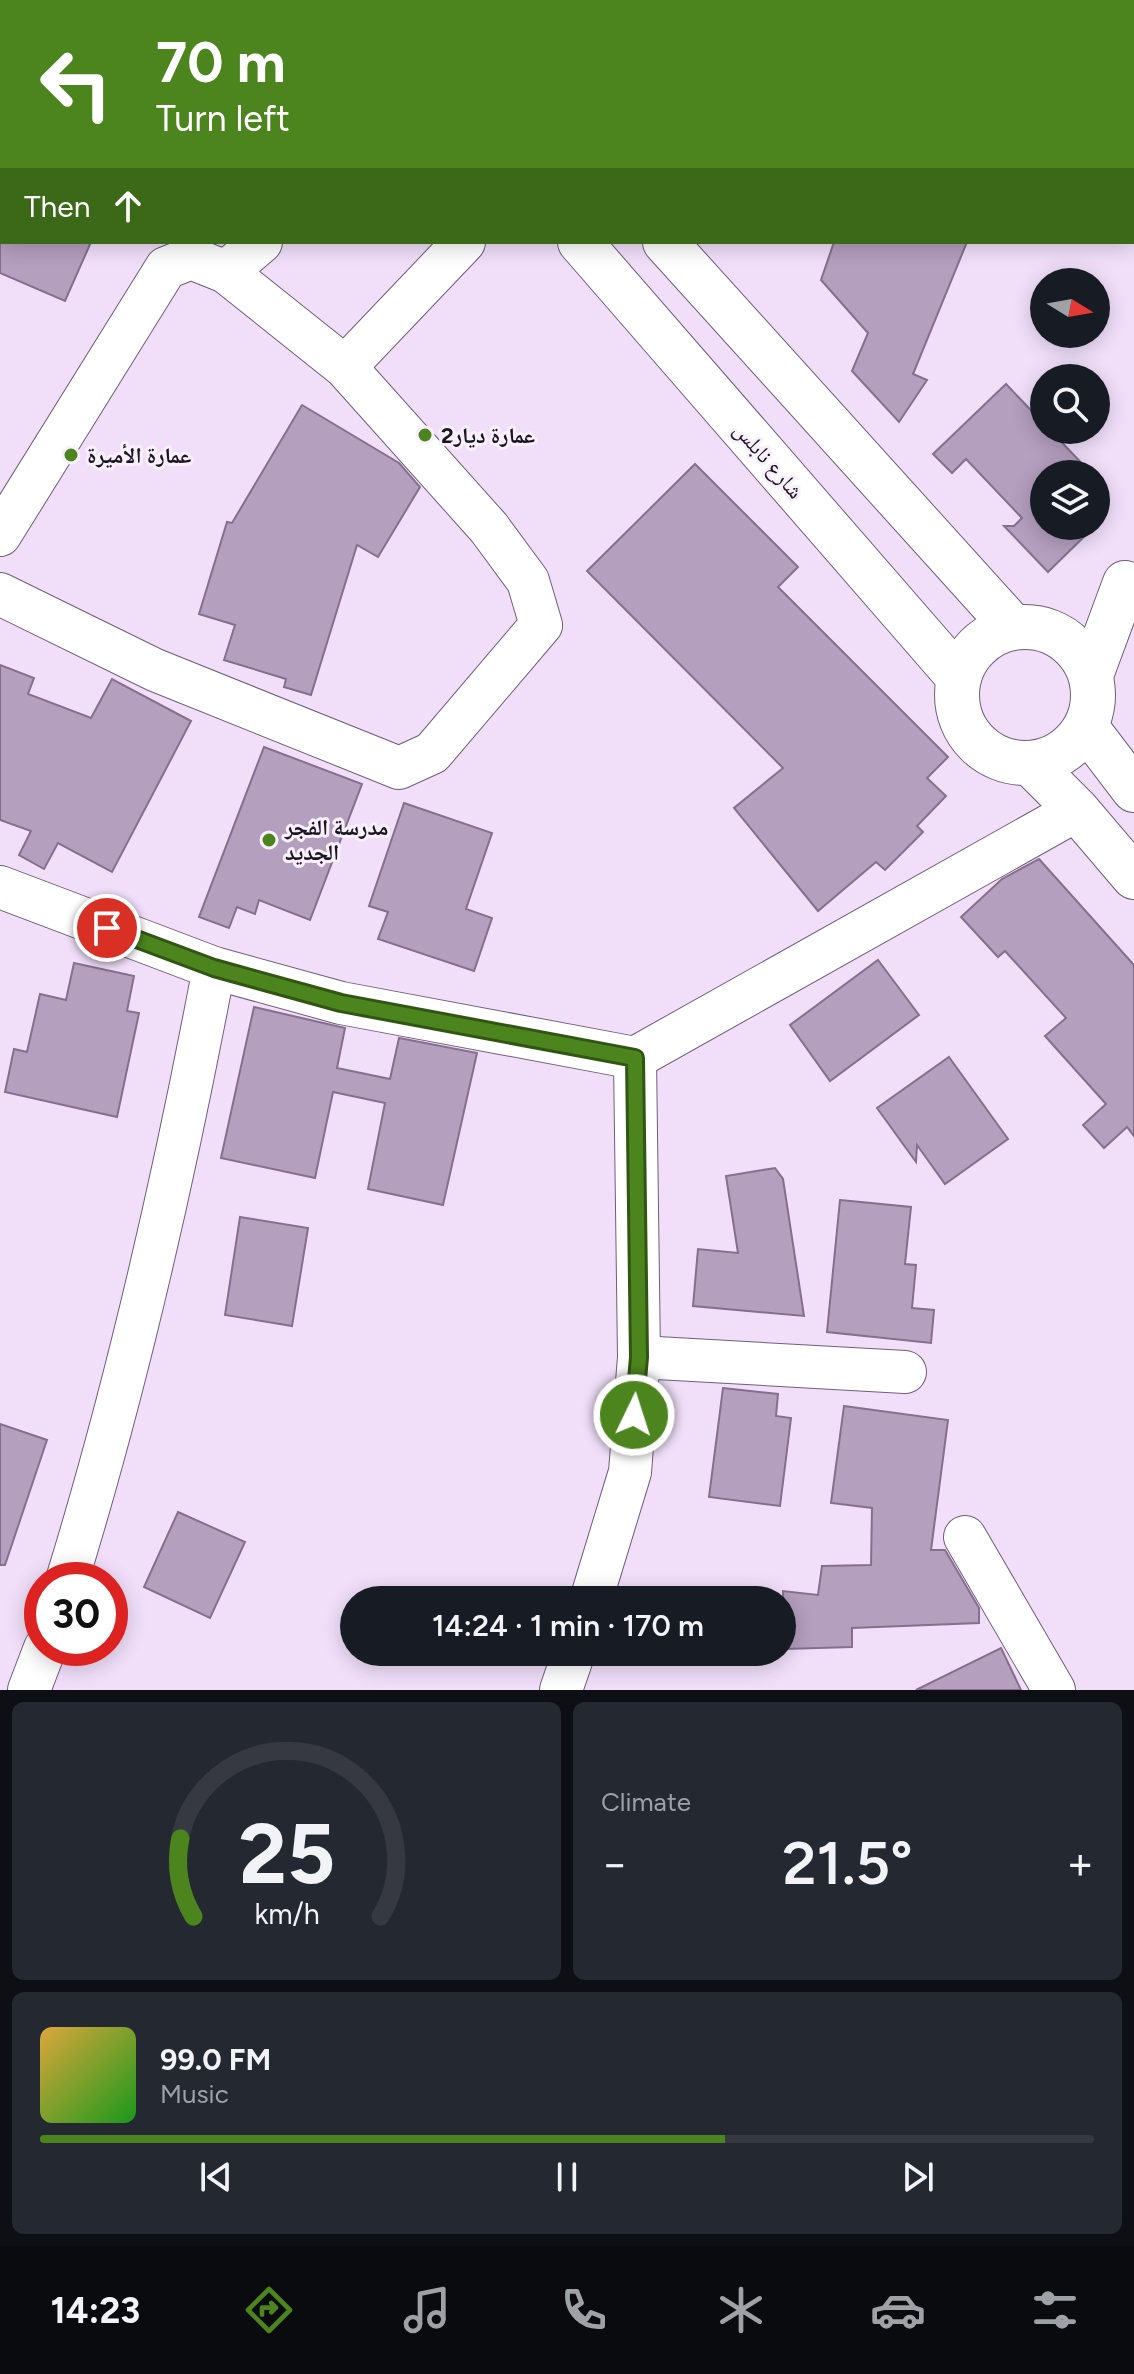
<!DOCTYPE html>
<meta charset="utf-8">
<style>
body{margin:0;font-family:Figtree,"Noto Naskh Arabic",sans-serif;background:#242831;color:#f1f3f6;height:100vh;display:flex;flex-direction:column;font-size:30px;white-space:nowrap}
*{box-sizing:border-box;margin:0}
p{font-size:26px;color:#9ea1a6}
.icon{flex:none;width:44px;height:44px;fill:none;stroke:currentColor;stroke-width:2;stroke-linecap:round;stroke-linejoin:round}
.map{position:relative;height:1690px;overflow:hidden}
.sheet{display:flex;flex-direction:column;gap:12px;padding:12px;background:#0d0f14;flex:1}
.sheet>*{flex:none}
.banner{position:absolute;left:0px;top:0px;width:1134px;height:244px;box-shadow:0 4px 20px #0003;background:#4c841d;color:#fff;overflow:hidden}
.needle{width:52px;rotate:101deg}
.tools{position:absolute;left:1030px;top:268px;display:grid;gap:16px}
.tools a{display:grid;place-items:center;width:80px;height:80px;border-radius:50%;background:#171b24;box-shadow:0 4px 20px #0003;font-size:40px}
.speed{position:absolute;left:24px;top:1562px;display:flex;gap:16px;font-size:40px;font-weight:700;text-align:center}
.speed>*{display:grid;place-content:center;width:104px;height:104px;border-radius:50%;background:#171b24;box-shadow:0 4px 20px #0003;line-height:1}
.speed .limit{border:12px solid #d22;background:#fff;color:#111}
.pin{position:absolute;display:grid;place-items:center;width:68px;height:68px;color:#fff;margin:-34px;border:4px solid #fff;border-radius:50%;box-shadow:0 2px 8px #0007}
.me{position:absolute;width:88px;margin:-44px;rotate:4deg;stroke-linejoin:round;filter:drop-shadow(0 0 6px #0008)}
.turn{display:flex;align-items:center;gap:28px;height:168px;padding:0 24px;font-size:36px}
.turn .icon{width:104px;height:104px;stroke-width:2.5}
.turn b{display:block;font-size:56px;line-height:68px}
.then{display:flex;align-items:center;height:76px;padding:0 24px;background:#0003;gap:16px;font-size:30px}
.big{font-size:60px;font-weight:600;line-height:1.1}
.sheet .widget{flex:1;display:flex;flex-direction:column;justify-content:center;gap:12px;min-width:0;padding:0 28px;border-radius:12px;background:#242831}
.sheet .dial{align-items:center;gap:0}
.dial svg{height:208px;overflow:visible;fill:none;stroke:#363941;stroke-width:7;stroke-linecap:round;text-anchor:middle}
.dial text{fill:#f1f3f6;stroke:none}
.song{display:flex;align-items:center;gap:24px}
.cover{width:96px;height:96px;border-radius:12px;background:linear-gradient(135deg,hsl(40 70% 55%),hsl(120 70% 35%))}
.played{height:8px;border-radius:4px;background:linear-gradient(90deg,#4c841d 65%,#363941 65%)}
.keys{display:flex;justify-content:space-around;direction:ltr}
.heat{display:flex;justify-content:space-between;align-items:center;font-size:44px;direction:ltr}
.sheet .tiles{flex:1;display:grid;gap:12px;grid-template-columns:1fr 1fr}
.widget:last-child{grid-column:span 2}
.trip{position:absolute;left:340px;top:1586px;width:456px;height:80px;border-radius:40px;background:#171b24;box-shadow:0 4px 20px #0003;font-weight:600;line-height:80px;text-align:center}
.tab-bar{display:flex;height:128px;justify-content:space-around;align-items:center;background:#090b0e;color:#9ea1a6}
.tab-bar .icon{width:56px;height:56px}
.tab-bar .selected{color:#4c841d}
.tab-bar b{font-size:36px;color:#f1f3f6}
.map>svg:first-child{display:block}
.building{fill:#b49fbe;stroke:#84708e;stroke-width:2}
.lines{fill:none;stroke-linecap:round;stroke-linejoin:round}
.minor-casing{stroke:#705d7a;stroke-width:44}
.major-casing{stroke:#705d7a;stroke-width:46}
.minor{stroke:#fff;stroke-width:42}
.major{stroke:#fff;stroke-width:44}
.route-casing{stroke:#315613;stroke-width:20}
.route{stroke:#4c841d;stroke-width:14}
.poi-dot{fill:#4c841d;stroke:#f9f0fe;stroke-width:3}
.labels{text-anchor:middle;stroke-width:6;stroke-linejoin:round;paint-order:stroke}
.poi-label{font-size:22px;font-weight:bold;fill:#1c1420;stroke:#f9f0fe;text-anchor:start}
.street-label{font-size:22px;fill:#1c1420;stroke:#f9f0fe}
</style>
<div class="map">
<svg width="1134" height="1690" viewBox="0 0 1134 1690">
<rect width="100%" height="100%" fill="#f1dffa"/>
<g class="building">
<polygon points="0,242 91,242 65,301 0,273"/>
<polygon points="834,242 967,242 913,374 927,380 899,422 852,371 868,333 821,280"/>
<polygon points="1006,384 1044,424 1044,430 1050,430 1092,474 1044,474 1044,526 1095,526 1048,572 1004,526 1014,526 1022,518 966,459 952,473 933,454"/>
<polygon points="302,405 399,463 420,487 378,557 357,545 311,695 284,687 286,679 224,660 235,625 199,614 227,522 232,523"/>
<polygon points="695,464 798,567 778,587 948,757 927,778 946,796 917,826 923,832 885,870 876,862 818,911 734,808 783,768 587,571"/>
<polygon points="0,665 34,678 28,694 91,718 112,679 191,721 112,872 58,843 44,869 19,855 31,831 0,820"/>
<polygon points="264,747 362,784 310,920 259,900 255,914 237,907 229,928 199,917"/>
<polygon points="404,803 492,833 466,909 492,918 474,971 378,939 388,912 369,906"/>
<polygon points="1039,859 1134,965 1134,1136 1127,1127 1104,1148 1083,1125 1106,1104 1045,1036 1066,1018 1005,951 998,957 961,917 1002,879"/>
<polygon points="878,960 919,1015 830,1081 790,1025"/>
<polygon points="74,963 134,976 127,1011 139,1013 117,1117 5,1092 14,1049 27,1052 40,994 66,1000"/>
<polygon points="254,1007 345,1028 337,1068 390,1079 399,1038 477,1053 443,1205 368,1189 385,1103 333,1092 315,1178 221,1158"/>
<polygon points="949,1057 1008,1139 945,1184 917,1145 916,1162 877,1108"/>
<polygon points="775,1168 783,1179 804,1316 693,1306 698,1249 738,1253 726,1176"/>
<polygon points="840,1200 911,1207 905,1264 916,1265 912,1308 934,1310 931,1343 827,1332"/>
<polygon points="240,1217 308,1228 292,1326 225,1315"/>
<polygon points="723,1388 778,1394 776,1416 791,1418 780,1506 709,1497"/>
<polygon points="844,1406 948,1420 931,1550 945,1550 979,1608 979,1623 852,1628 852,1647 784,1649 783,1591 818,1595 822,1566 871,1565 872,1508 831,1503"/>
<polygon points="0,1424 47,1440 5,1565 0,1565"/>
<polygon points="178,1512 245,1542 210,1618 144,1587"/>
<polygon points="1001,1648 1021,1690 916,1690"/>
</g>
<g class="lines">
<defs>
<g id="minor">
<polyline points="345,367 464,242"/>
<polyline points="0,535 166,268 191,258 226,272 261,242"/>
<polyline points="0,594 155,670 399,768 432,753 541,625 528,581 489,528 345,367 226,272"/>
<polyline points="0,887 214,968 341,1003 635,1058 1077,810"/>
<polyline points="639,1357 905,1372"/>
<polyline points="965,1537 1054,1690"/>
<path d="M67,1580C129,1379 175,1174 214,968"/>
<polyline points="591,1600 630,1472 639,1357 635,1058"/>
<polyline points="29,1690 45,1648"/>
<polyline points="561,1690 574,1652"/>
</g>
<g id="major">
<polyline points="268,0 272,2"/>
<polyline points="394,0 397,2"/>
<polyline points="580,242 959,678"/>
<polyline points="665,242 1013,627"/>
<circle cx="1025" cy="695" r="68"/>
<polyline points="1091,675 1125,583"/>
<polyline points="1086,727 1134,790"/>
<polyline points="1031,764 1077,810 1134,877"/>
</g>
</defs>
<use href="#minor" class="minor-casing"/>
<use href="#major" class="major-casing"/>
<use href="#minor" class="minor"/>
<use href="#major" class="major"/>
</g>
<g class="lines">
<defs>
<polyline id="route" points="107,928 214,968 341,1003 635,1058 639,1357 634,1415"/>
</defs>
<use href="#route" class="route-casing"/>
<use href="#route" class="route"/>
</g>
<g class="poi-dot">
<circle cx="425" cy="435" r="8"/>
<circle cx="71" cy="455" r="8"/>
<circle cx="269" cy="840" r="8"/>
</g>
<g class="labels">
<g class="poi-label">
<text x="441" y="443">عمارة ديار2</text>
<text x="87" y="463">عمارة الأميرة</text>
<text x="285" y="835">مدرسة الفجر<tspan x="285" dy="25">الجديد</tspan></text>
</g>
<g class="street-label">
<text transform="translate(769 460) rotate(49)" y="8">شارع نابلس</text>
</g>
</g>
</svg>
<div class="tools">
<a><svg class="needle" viewBox="-14 -14 28 28"><path d="M0-13l5 13h-10z" fill="#e53935"/><path d="M0 13l5-13h-10z" fill="#9ea1a6"/></svg></a>
<a><svg class="icon" aria-label="search" viewBox="0 0 24 24"><circle cx="10" cy="10" r="6"/><path d="M15 15l6 6"/></svg></a>
<a><svg class="icon" aria-label="layers" viewBox="0 0 24 24"><path d="M12 4l9 5-9 5-9-5zM3 14l9 5 9-5"/></svg></a>
</div>
<div class="speed"><div class="limit">30</div></div>
<div class="pin" style="left:107px;top:928px;background:#d93025"><svg class="icon" aria-label="arrive" viewBox="0 0 24 24"><path d="M6 21V4h12l-3 4 3 4H6"/></svg></div>
<svg class="me" style="left:634px;top:1415px" viewBox="-20 -20 40 40"><circle r="17" fill="#4c841d" stroke="#fff" stroke-width="3"/><path d="M0-11L8 9 0 5-8 9z" fill="#fff"/></svg>
<div class="trip">14:24 · 1 min · 170 m</div>
<div class="banner">
<div class="turn"><svg class="icon" aria-label="left" viewBox="0 0 24 24"><path d="M17 20v-9H6M10 6l-5 5 5 5"/></svg><div><b>70 m</b>Turn left</div></div>
<div class="then">Then<svg class="icon" aria-label="ahead" viewBox="0 0 24 24"><path d="M12 20V5M6 11l6-6 6 6"/></svg></div>
</div>
</div>
<section class="sheet">
<div class="tiles">
<div class="widget dial"><svg viewBox="0 0 100 80">
<path d="M14 69A42 42 0 1 1 86 69"/>
<path d="M14 69A42 42 0 0 1 9 39" stroke="#4c841d"/>
<text x="50" y="56" font-size="32" font-weight="700">25</text>
<text x="50" y="72" font-size="11">km/h</text>
</svg></div>
<div class="widget"><p>Climate</p>
<div class="heat"><a>−</a><b class="big">21.5°</b><a>+</a></div>
</div>
<div class="widget">
<div class="song"><i class="cover"></i><div><b>99.0 FM</b><p>Music</p></div></div>
<div class="played"></div>
<div class="keys"><svg class="icon" aria-label="previous" viewBox="0 0 24 24"><path d="M18 5L8 12l10 7zM5 5v14"/></svg><svg class="icon" aria-label="pause" viewBox="0 0 24 24"><path d="M8 5v14M16 5v14"/></svg><svg class="icon" aria-label="next" viewBox="0 0 24 24"><path d="M6 5l10 7-10 7zM19 5v14"/></svg></div>
</div>
</div>
</section>
<nav class="tab-bar">
<b>14:23</b>
<svg class="icon selected" aria-label="directions" viewBox="0 0 24 24"><path d="M12 3l9 9-9 9-9-9zM9 14v-3h6M13 9l2 2-2 2"/></svg>
<svg class="icon" aria-label="music" viewBox="0 0 24 24"><path d="M9 18V5l10-2v13"/><circle cx="6" cy="18" r="3"/><circle cx="16" cy="16" r="3"/></svg>
<svg class="icon" aria-label="phone" viewBox="0 0 24 24"><path d="M5 4h4l2 5-3 2q2 4 5 5l2-3 5 2v4C11 20 4 13 5 4z"/></svg>
<svg class="icon" aria-label="climate" viewBox="0 0 24 24"><path d="M12 3v18M4 7l16 10M4 17L20 7"/></svg>
<svg class="icon" aria-label="car" viewBox="0 0 24 24"><path d="M5 17H2v-5l4-1 3-4h7l3 4 3 1v5h-3M9 17h6M6 11h13"/><circle cx="7" cy="17" r="2"/><circle cx="17" cy="17" r="2"/></svg>
<svg class="icon" aria-label="filters" viewBox="0 0 24 24"><path d="M4 7h16M4 17h16"/><circle cx="9" cy="7" r="2"/><circle cx="15" cy="17" r="2"/></svg>
</nav>
